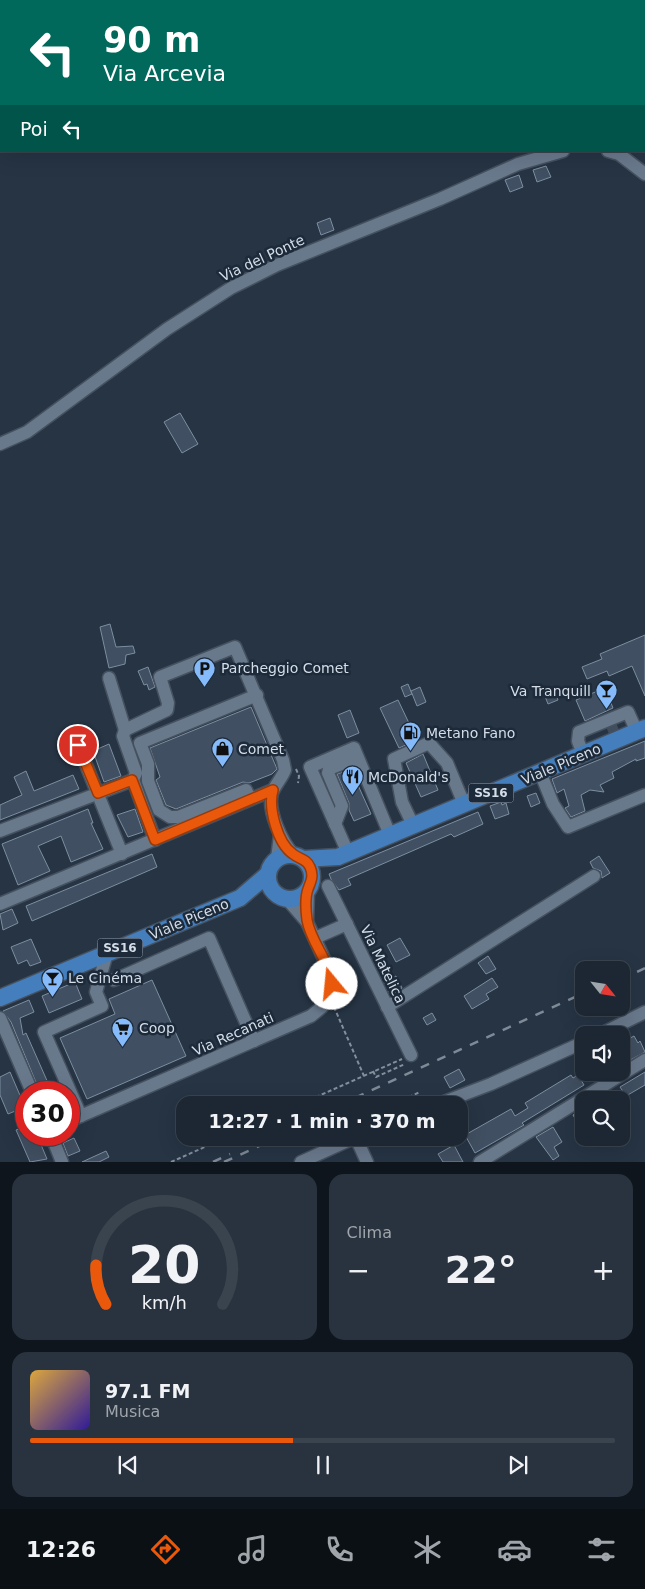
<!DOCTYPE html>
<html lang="it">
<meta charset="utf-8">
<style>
body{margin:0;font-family:"DejaVu Sans",sans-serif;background:#29333f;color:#f1f3f6;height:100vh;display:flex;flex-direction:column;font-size:19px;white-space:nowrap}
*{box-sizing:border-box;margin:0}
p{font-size:16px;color:#a0a5ac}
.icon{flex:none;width:28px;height:28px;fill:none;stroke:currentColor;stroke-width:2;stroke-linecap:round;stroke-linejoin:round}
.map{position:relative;height:1162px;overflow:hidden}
.panel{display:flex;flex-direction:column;gap:12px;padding:12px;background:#0f151c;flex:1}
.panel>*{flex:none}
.top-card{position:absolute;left:0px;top:0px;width:645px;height:152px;box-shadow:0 5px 20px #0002,0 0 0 1px #3a444e;background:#00695c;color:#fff;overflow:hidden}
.needle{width:32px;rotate:120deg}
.buttons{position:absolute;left:575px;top:961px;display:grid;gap:10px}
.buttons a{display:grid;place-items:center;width:55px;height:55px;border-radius:10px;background:#1c2733;box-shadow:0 5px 20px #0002,0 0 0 1px #3a444e;font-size:25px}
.speed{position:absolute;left:15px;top:1081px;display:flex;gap:10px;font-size:25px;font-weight:700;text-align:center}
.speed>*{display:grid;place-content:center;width:65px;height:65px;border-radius:50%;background:#1c2733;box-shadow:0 5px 20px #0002,0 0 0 1px #3a444e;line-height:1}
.speed .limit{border:8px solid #d22;background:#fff;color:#111}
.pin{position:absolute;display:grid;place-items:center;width:42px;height:42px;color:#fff;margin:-21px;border:2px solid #fff;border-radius:50%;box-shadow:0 1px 5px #0007}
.me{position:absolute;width:55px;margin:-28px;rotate:343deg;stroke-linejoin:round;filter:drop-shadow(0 0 4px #0008)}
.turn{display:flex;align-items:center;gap:18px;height:105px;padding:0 20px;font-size:22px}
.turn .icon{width:65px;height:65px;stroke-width:2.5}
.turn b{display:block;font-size:35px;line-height:42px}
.then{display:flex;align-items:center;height:48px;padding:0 20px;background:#0003;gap:10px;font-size:19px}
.big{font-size:38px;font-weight:700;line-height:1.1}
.panel .widget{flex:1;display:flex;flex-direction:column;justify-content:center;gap:8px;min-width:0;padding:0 18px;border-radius:15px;background:#29333f}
.panel .dial{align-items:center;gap:0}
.dial svg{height:130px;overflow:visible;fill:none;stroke:#3a444e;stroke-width:7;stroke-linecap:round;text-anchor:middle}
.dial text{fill:#f1f3f6;stroke:none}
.song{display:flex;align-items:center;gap:15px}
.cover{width:60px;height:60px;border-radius:8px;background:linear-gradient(135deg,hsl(40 70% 55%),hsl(250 70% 35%))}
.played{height:5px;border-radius:2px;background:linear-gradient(90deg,#ea580c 45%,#3a444e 45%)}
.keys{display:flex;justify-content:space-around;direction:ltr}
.heat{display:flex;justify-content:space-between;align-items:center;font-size:28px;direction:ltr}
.panel .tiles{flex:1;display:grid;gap:12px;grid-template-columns:1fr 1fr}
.widget:last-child{grid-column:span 2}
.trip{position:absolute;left:176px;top:1096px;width:292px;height:50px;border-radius:15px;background:#1c2733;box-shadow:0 5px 20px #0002,0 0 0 1px #3a444e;font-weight:700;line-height:50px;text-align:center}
.dock{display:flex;height:80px;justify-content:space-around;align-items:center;background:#0b1014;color:#a0a5ac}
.dock .icon{width:35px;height:35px}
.dock .selected{color:#ea580c}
.dock b{font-size:22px;color:#f1f3f6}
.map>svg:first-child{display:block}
.building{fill:#404f61;stroke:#7d8ea1}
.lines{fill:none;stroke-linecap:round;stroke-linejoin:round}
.minor-tunnel{stroke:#404d5d;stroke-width:12;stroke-dasharray:12 6;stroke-linecap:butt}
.minor-casing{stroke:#45515f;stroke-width:15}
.major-casing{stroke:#45515f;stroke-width:19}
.path{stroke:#848f9d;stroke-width:2;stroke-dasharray:4 2.5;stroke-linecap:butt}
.minor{stroke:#69798c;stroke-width:12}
.major{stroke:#447ebc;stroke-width:16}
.rail{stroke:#7f8a97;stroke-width:2.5;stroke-dasharray:9 9;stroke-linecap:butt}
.route-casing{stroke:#983908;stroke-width:12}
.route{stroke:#ea580c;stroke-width:9}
.labels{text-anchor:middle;stroke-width:5;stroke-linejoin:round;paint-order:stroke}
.shield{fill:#1c2a3a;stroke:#9da7b4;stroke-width:1}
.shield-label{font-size:12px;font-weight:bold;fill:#d4dde8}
.street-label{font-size:14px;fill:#d4dde8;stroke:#1c2a3a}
.poi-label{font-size:14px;fill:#d4dde8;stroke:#1c2a3a;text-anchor:start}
</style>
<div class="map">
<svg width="645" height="1162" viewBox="0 0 645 1162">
<rect width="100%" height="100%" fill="#263444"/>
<g class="building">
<polygon points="546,166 551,177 537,182 533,170"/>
<polygon points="519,175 523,187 510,192 505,180"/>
<polygon points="330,218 334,230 321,235 317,223"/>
<polygon points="180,413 198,444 182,453 164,422"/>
<polygon points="110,624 116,647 133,646 135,653 126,655 125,664 109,668 100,627"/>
<polygon points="645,635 645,696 632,666 609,676 607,671 587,679 582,667 602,659 600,654"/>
<polygon points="148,667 155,687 149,690 147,684 144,685 138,671"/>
<polygon points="408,684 412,694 405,697 401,687"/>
<polygon points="420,687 426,702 417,706 411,691"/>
<polygon points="553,687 558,700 548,704 543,691"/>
<polygon points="605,688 613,708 585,721 576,700"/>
<polygon points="398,700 417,740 399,748 380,708"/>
<polygon points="251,707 277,769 272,774 249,783 243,782 176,809 166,805 156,780 160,777 150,748"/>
<polygon points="350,710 359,733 347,738 338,715"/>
<polygon points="645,741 645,758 636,761 636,759 612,772 614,778 600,785 604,792 590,790 581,795 585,811 571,817 565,808 569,806 564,789 557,793 552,779"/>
<polygon points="109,744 121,776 104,782 93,751"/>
<polygon points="423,754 438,790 421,797 406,763"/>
<polygon points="26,771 34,791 73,775 79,789 0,820 0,805 22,795 14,777"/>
<polygon points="347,771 351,779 357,783 371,814 354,821 349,810 349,803 337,774"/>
<polygon points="536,793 540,803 531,807 527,796"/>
<polygon points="501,802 502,805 506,803 509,814 495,819 490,806"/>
<polygon points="88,809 93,823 91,823 103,849 71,862 61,836 38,846 50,871 18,885 2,844"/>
<polygon points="135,809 143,832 128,837 117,815"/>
<polygon points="478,812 483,824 454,837 451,834 348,879 351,885 339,890 331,879 329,874"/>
<polygon points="152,854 157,867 32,921 26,906"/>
<polygon points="599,856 610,873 602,878 601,871 593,868 590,862"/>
<polygon points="12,909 18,923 3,930 0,914"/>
<polygon points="400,938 410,955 396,962 387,945"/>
<polygon points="31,939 41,962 30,966 27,960 18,964 11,947"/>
<polygon points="488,956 496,969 486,974 478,963"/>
<polygon points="396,976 402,988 391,995 384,982"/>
<polygon points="492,978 498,987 486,994 489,999 472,1009 464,996"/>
<polygon points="152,980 186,1056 87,1099 60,1038 115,1014 109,999"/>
<polygon points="75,982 82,999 49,1013 42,996"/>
<polygon points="29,1000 34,1012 20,1018 23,1035 26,1033 52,1092 40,1092 11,1022 3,1011"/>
<polygon points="432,1013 436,1020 427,1025 423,1018"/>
<polygon points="634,1036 638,1043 640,1041 645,1052 621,1065 621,1043"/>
<polygon points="459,1069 465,1080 450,1088 444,1077"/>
<polygon points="10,1072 25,1107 8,1114 0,1095 0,1077"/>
<polygon points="645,1072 645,1085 626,1096 620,1087"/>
<polygon points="571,1075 573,1078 578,1075 584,1085 522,1123 524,1125 475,1153 465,1135 511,1109 515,1116 528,1108 525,1103"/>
<polygon points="584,1109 584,1134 573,1115"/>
<polygon points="26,1126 26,1135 37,1135 47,1159 30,1162 16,1130"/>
<polygon points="553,1127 562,1142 554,1147 559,1156 553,1160 536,1137"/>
<polygon points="74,1138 80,1151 68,1156 63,1143"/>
<polygon points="454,1145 463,1162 443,1162 438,1154"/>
<polygon points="106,1151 109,1157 99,1162 82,1162"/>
</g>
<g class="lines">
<polyline class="minor-tunnel" points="607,729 617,725"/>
<defs>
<g id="minor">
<polyline points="608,151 619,154 645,174"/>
<polyline points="0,444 27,432 167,329 231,288 277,265 440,199 518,164 563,151"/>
<polyline points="109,678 125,730"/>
<polyline points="78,745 122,854"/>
<polyline points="583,754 578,741 579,732 628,712 637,732"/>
<polyline points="540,772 553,804 568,827 645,795"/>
<polyline points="250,799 246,790 178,817 170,817 159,810 148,781 148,764 140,743 257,695"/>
<polyline points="335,824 342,806 328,773 329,769 349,761 352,762 358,775"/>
<polyline points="413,825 402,802 394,759 429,743 447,763 464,804"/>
<polyline points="0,831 133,780"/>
<path d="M155,840L133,780L136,773L123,736L125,730L167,710L168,703L160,677L235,647L283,760L285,770C282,778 275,785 272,793C267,811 282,842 293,854"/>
<polyline points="348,853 310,767 354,748 390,835"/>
<polyline points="277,859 280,835"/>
<polyline points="328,886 411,1055"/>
<polyline points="0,904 273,790"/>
<polyline points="307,922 308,890"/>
<polyline points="315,938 347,924"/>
<polyline points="114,980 209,938 254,1041"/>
<polyline points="387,1007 594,876"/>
<polyline points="0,1018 32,1092"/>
<polyline points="599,1035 645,1012"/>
<polyline points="436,1105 491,1084 584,1042"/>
<polyline points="81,1116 44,1032 102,1006 96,992 107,953"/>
<polyline points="69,1121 311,1016 322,1007 329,994 332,984 331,974 307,922 287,899"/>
<polyline points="51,1135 62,1162"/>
<polyline points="356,1138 367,1162"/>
<polyline points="301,1162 354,1138"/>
<polyline points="480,1162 645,1060"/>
</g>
<g id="major">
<circle cx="290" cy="877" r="22"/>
<polyline points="304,859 338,857 645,728"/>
<polyline points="0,998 240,898 268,874"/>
</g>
</defs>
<use href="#minor" class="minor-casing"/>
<use href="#major" class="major-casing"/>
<g class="path">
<polyline points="591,1 591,0"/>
<polyline points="296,769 299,776 298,783"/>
<polyline points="334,1007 364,1076"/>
<polyline points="373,1071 376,1077 405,1064"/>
<polyline points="298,1105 402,1059"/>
<polyline points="391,1105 420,1092"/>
<polyline points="171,1162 225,1138"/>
</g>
<use href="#minor" class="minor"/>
<use href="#major" class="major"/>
<g class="rail">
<polyline points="621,980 645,968"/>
<polyline points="339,1105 584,993"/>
<polyline points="213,1162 230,1154"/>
<polyline points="224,1162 277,1138"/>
</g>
</g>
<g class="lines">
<defs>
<path id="route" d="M78,745L98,793L132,780L155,840L273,790C268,807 277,843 293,854C299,859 307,859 310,867C314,876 311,881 308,889C305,897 306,912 307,920C311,943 330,961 332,984"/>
</defs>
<use href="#route" class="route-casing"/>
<use href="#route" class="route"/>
</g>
<defs>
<symbol id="parking-pin" viewBox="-11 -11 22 30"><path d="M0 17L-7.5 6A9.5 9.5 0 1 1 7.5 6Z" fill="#85bbfb" stroke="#1c2a3a"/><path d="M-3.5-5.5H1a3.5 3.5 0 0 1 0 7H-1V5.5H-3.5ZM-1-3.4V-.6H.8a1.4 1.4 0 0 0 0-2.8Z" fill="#111"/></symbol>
<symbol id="bar-pin" viewBox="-11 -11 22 30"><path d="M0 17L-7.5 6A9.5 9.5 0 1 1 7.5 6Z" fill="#85bbfb" stroke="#1c2a3a"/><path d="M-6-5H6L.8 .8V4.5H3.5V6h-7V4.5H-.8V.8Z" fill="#111"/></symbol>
<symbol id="fuel-pin" viewBox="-11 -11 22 30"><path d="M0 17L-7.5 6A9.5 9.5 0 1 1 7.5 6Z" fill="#85bbfb" stroke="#1c2a3a"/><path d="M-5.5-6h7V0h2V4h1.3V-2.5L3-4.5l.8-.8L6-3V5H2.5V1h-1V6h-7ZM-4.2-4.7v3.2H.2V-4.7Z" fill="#111"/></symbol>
<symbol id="shop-pin" viewBox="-11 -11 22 30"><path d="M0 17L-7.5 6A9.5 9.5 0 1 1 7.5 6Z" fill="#85bbfb" stroke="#1c2a3a"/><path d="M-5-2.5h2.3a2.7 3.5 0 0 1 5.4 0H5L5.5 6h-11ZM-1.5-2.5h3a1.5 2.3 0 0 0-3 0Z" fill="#111"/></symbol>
<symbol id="restaurant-pin" viewBox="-11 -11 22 30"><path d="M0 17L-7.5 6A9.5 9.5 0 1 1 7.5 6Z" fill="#85bbfb" stroke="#1c2a3a"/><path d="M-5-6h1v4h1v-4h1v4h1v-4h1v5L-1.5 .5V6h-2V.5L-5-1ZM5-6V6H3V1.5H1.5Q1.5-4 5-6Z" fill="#111"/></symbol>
<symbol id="supermarket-pin" viewBox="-11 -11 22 30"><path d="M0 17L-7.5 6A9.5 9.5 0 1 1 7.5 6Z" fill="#85bbfb" stroke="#1c2a3a"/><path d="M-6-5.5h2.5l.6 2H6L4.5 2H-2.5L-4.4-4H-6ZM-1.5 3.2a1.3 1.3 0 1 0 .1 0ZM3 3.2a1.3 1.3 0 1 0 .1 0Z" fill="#111"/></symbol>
</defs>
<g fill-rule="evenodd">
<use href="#parking-pin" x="192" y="656" width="25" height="34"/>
<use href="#bar-pin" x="594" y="678" width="25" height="34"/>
<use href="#fuel-pin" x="398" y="720" width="25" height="34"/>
<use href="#shop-pin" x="210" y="736" width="25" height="34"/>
<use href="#restaurant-pin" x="340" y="764" width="25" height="34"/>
<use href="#bar-pin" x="40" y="966" width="25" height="34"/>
<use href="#supermarket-pin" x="110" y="1016" width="25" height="34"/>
</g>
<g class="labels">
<g class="shield">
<rect x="468.5" y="783.5" width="45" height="19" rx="4"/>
<rect x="97.5" y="938.5" width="45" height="19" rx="4"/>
</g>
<g class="shield-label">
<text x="491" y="797">SS16</text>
<text x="120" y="952">SS16</text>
</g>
<g class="street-label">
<text transform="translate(262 258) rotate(-25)" y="5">Via del Ponte</text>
<text transform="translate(561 764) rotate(-23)" y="5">Viale Piceno</text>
<text transform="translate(189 919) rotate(-23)" y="5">Viale Piceno</text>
<text transform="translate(383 964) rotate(64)" y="5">Via Matelica</text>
<text transform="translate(233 1034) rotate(-24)" y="5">Via Recanati</text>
</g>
<g class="poi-label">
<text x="221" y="673">Parcheggio Comet</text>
<text x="591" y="696" text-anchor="end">Va Tranquill</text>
<text x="426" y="738">Metano Fano</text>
<text x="238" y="754">Comet</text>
<text x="368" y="782">McDonald's</text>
<text x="68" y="983">Le Cinéma</text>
<text x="139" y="1033">Coop</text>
</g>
</g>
</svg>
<div class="buttons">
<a><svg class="needle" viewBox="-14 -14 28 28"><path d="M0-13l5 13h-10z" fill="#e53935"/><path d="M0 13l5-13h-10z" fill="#a0a5ac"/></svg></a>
<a><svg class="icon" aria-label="sound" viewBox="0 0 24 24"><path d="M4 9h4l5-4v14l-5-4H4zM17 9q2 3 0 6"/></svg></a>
<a><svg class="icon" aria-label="search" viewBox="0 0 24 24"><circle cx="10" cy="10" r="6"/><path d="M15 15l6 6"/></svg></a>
</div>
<div class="speed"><div class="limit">30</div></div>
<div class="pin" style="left:78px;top:745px;background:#d93025"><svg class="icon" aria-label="arrive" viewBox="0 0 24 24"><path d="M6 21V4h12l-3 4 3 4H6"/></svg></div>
<svg class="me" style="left:332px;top:984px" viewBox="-20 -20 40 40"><circle r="19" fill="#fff"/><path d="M0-13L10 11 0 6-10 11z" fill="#ea580c"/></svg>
<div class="trip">12:27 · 1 min · 370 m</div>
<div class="top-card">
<div class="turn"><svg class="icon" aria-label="left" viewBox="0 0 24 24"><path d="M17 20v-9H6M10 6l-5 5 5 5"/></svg><div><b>90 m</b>Via Arcevia</div></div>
<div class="then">Poi<svg class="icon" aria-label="left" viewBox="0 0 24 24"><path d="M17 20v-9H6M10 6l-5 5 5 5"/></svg></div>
</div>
</div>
<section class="panel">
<div class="tiles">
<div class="widget dial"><svg viewBox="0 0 100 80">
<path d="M14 69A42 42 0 1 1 86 69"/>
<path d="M14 69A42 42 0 0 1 8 45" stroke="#ea580c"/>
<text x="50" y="56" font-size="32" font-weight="700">20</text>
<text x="50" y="72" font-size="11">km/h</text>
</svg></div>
<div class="widget"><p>Clima</p>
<div class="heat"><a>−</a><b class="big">22°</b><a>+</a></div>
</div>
<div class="widget">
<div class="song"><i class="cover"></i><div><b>97.1 FM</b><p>Musica</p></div></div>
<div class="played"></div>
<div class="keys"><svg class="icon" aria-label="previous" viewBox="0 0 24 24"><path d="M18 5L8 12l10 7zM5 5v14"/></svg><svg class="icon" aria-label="pause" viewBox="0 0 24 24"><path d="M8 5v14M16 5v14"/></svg><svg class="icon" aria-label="next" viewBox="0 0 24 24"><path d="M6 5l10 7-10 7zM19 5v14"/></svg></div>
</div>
</div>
</section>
<nav class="dock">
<b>12:26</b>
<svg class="icon selected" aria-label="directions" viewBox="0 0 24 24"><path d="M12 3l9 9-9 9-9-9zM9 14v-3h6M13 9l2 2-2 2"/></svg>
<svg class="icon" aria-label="music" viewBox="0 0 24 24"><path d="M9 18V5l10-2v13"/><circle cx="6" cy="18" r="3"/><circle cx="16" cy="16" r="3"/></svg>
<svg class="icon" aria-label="phone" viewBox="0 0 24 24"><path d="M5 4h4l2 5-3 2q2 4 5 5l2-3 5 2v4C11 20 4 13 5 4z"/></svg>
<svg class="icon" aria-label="climate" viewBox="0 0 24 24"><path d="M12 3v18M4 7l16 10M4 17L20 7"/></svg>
<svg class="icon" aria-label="car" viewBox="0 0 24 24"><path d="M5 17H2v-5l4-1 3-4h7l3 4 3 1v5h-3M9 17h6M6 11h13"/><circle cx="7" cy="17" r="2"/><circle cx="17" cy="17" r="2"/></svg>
<svg class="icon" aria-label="filters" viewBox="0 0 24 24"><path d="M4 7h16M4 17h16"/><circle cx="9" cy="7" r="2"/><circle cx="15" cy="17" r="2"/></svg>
</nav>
